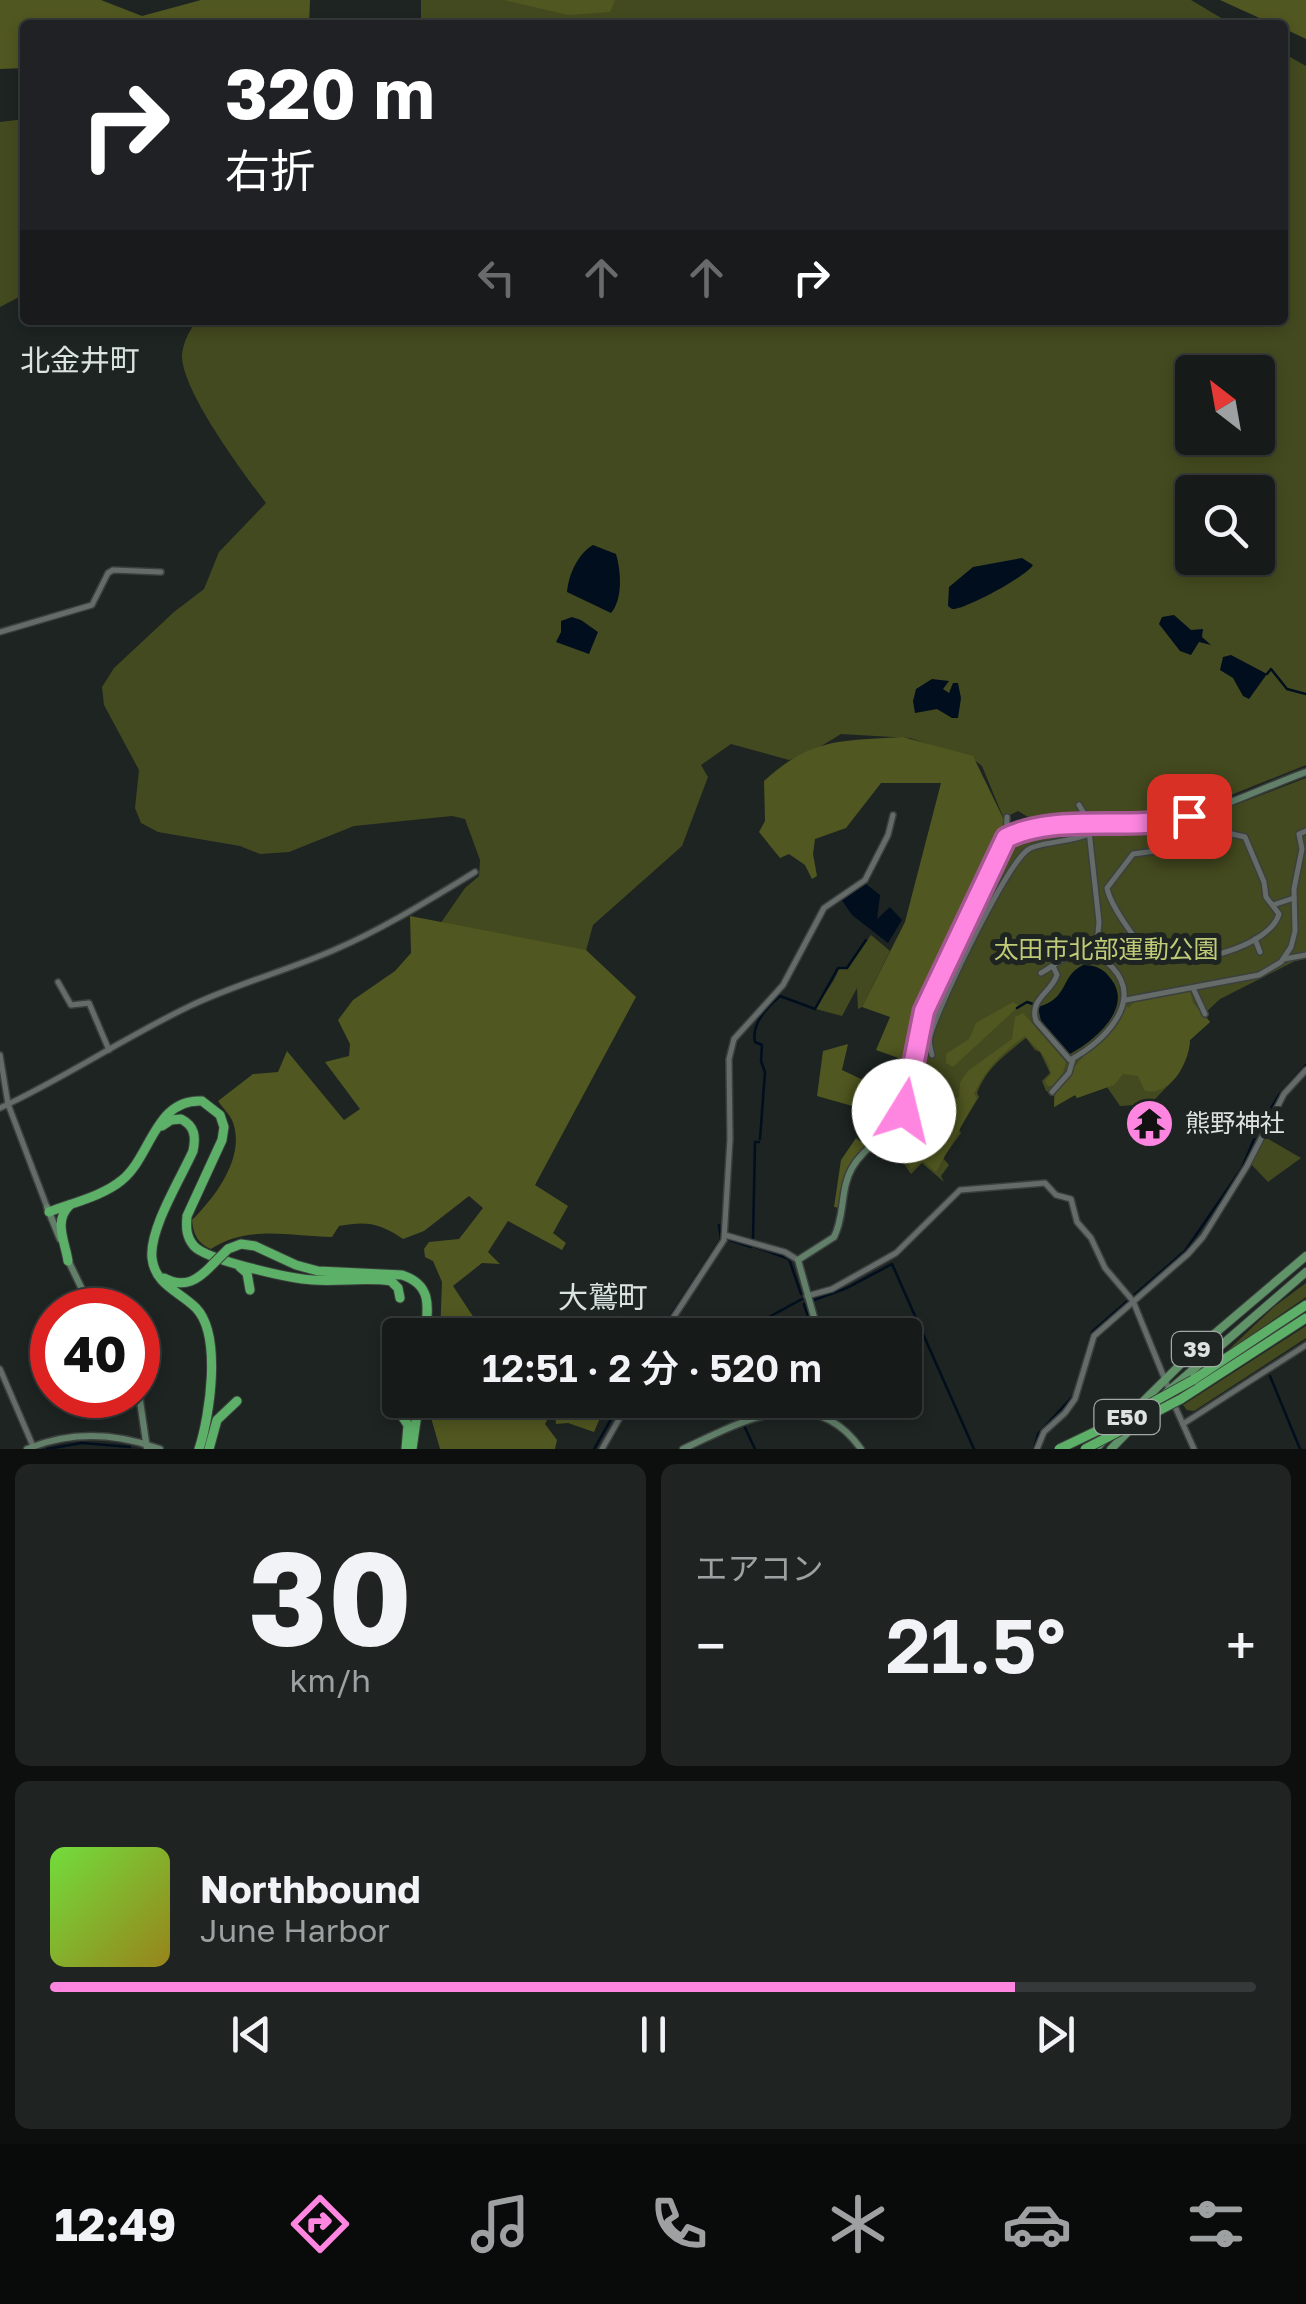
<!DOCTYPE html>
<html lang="ja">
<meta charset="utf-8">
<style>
body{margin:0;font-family:"Golos Text","Noto Sans JP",sans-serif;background:#1f2423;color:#f1f3f6;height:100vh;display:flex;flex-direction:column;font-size:38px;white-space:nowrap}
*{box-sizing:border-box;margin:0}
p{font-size:32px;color:#9ea1a2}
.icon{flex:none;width:55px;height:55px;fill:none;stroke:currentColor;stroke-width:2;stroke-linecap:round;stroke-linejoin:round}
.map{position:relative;height:1449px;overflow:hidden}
.sheet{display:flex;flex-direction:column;gap:15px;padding:15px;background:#0c0f0e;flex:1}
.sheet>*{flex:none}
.guide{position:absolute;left:20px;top:20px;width:1268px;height:305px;border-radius:10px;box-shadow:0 5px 15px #0003,0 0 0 2px #353939;background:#202124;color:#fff;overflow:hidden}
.needle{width:65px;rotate:329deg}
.fabs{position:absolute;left:1175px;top:355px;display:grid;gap:20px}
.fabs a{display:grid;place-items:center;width:100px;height:100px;border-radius:10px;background:#161b1a;box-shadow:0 5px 15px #0003,0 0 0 2px #353939;font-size:50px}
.speed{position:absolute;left:30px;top:1288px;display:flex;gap:20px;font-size:50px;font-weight:700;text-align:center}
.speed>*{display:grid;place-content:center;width:130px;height:130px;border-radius:50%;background:#161b1a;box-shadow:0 5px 15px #0003,0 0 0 2px #353939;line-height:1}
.speed .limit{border:15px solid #d22;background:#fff;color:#111}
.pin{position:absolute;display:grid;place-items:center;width:85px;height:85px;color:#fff;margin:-42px;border-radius:20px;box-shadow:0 5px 15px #0006}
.me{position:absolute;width:110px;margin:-55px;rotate:9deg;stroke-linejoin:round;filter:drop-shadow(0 0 8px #0008)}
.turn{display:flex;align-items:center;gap:35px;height:210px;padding:0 40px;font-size:45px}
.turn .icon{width:130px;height:130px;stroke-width:2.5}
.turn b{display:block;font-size:70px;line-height:85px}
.lanes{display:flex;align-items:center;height:95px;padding:0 40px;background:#0003;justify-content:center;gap:50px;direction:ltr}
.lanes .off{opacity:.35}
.big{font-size:75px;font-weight:600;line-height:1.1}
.sheet .card{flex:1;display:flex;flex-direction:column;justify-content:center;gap:15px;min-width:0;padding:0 35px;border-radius:15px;background:#1f2423}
.sheet .dial{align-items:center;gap:0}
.dial b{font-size:130px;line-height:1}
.song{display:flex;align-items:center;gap:30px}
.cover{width:120px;height:120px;border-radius:15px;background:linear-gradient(135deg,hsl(100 70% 55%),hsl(50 70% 35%))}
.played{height:10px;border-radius:5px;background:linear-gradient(90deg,#fe86e1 80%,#353939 80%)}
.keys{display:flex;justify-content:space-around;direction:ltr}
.heat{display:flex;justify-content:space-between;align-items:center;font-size:55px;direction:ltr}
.sheet .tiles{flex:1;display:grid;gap:15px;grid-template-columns:1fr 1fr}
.card:last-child{grid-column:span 2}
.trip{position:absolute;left:382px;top:1318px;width:540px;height:100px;border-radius:10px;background:#161b1a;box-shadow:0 5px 15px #0003,0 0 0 2px #353939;font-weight:600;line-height:100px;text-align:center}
.tab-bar{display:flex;height:160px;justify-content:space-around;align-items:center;background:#090b0a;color:#9ea1a2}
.tab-bar .icon{width:70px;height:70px}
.tab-bar .current{color:#fe86e1}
.tab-bar b{font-size:45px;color:#f1f3f6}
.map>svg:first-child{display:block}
.green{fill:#444a1f;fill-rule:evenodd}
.forest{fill:#515720}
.water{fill:#000e1e}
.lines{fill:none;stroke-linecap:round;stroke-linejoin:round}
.stream{stroke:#000e1e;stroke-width:2.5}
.street-casing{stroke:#3b403e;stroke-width:8}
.secondary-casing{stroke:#3b403e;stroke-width:9}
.primary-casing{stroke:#3b403e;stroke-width:10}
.highway-casing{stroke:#3b403e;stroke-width:11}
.street{stroke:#646b69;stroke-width:5}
.secondary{stroke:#628069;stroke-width:6}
.primary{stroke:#609468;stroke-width:8}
.highway{stroke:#5db068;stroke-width:9}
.highway-bridge-casing{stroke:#3b403e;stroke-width:11;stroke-linecap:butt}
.highway-bridge{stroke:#5db068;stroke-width:9}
.route-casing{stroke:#a55792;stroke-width:25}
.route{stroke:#fe86e1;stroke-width:18}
.labels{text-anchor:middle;stroke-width:10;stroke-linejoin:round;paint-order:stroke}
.shield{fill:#1d2422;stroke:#a4a9a8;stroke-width:2.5}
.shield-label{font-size:22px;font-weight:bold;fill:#dee2e1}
.park-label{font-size:25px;fill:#c0cb78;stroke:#1d2422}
.poi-label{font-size:25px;fill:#dee2e1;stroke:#1d2422;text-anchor:start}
.quarter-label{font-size:30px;fill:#dbe3e1;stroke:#1d2422}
</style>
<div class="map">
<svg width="1306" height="1449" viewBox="0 0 1306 1449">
<rect width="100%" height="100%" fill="#1d2422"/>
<g class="green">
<polygon points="421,0 1191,0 1233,25 421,25"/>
<path d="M1283,53L1306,66V765L1231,795L1235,805L1306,778V959L1295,961L1220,999L1204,1014L1210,1022L1190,1040C1189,1067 1169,1085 1150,1104L1120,1106L1107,1087L1077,1098L1075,1095L1054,1107V1094L1046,1091L1042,1081L1050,1073L1040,1052L1035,1050L1026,1038C1005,1055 987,1067 977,1093L979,1097L959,1129L961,1133L943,1158L949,1165L941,1176L944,1182L922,1163L911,1174L889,1142C921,1116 914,1064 925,1028C933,999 1000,851 1022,840C1055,824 1121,836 1159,830C1184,826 1208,816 1231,807L1227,796L1172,815L1139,820L1038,823L1018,811L1010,815L1006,824L982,766L973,759L910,738L841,734L808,754L789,760L731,744L701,765L708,777L682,846L593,925L577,984L420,953L465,888L479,876L480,860L465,819L452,816L354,826L289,852L260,854L240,846L158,832L141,823L135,808L139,770L104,705L102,687L114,668L174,612L204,589L219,552L266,503C244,474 181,390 182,355C183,342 190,329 198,320H1282ZM1192,372H1258V438H1192ZM1192,492H1258V558H1192Z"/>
<polygon points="25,119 25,294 0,307 0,122"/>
<path d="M871,935L890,951L862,1007L858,1009L857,988L842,1016L816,1009C823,994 833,985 839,969H847Z"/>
<polygon points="1265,1137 1301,1158 1268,1182 1251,1164"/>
<polygon points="1306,1283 1306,1297 1224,1354 1275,1306"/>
<polygon points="1306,1326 1306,1338 1194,1411 1187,1410 1183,1405"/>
</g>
<g class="forest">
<polygon points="0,0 101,0 142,16 201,0 310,0 309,25 25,25 25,68 0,69"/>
<polygon points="504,0 615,0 610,12 568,15"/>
<polygon points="1220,0 1306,0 1306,39 1283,28 1282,25 1275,25"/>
<path d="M903,737L973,756L1006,824L1002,845L923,1005L916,1028L903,1106L896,1123L857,1157L841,1208L834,1207L841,1160L856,1138L861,1142L877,1126L872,1121L868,1125L864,1124L863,1109L817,1096L823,1051L848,1044L842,1070L897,1096L904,1060L876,1050L890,1017L862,1007L905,922L941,783H881L846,828L815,839L813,854L817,876L812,879L805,865L789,854L780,858L759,832L765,821L764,781C812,737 842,741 903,737Z"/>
<path d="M410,916L586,950L636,997L535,1185L568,1206L553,1233L566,1243L562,1250L508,1221L488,1252L500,1264L482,1263L453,1286L480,1327L498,1320L509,1335H440L442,1282L433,1261L425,1257L424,1249L429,1242L459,1239L483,1208L469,1196L424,1231L403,1239C379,1223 367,1221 339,1226L332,1237C292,1237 248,1224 211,1249C198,1244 193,1234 192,1220C215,1197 247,1156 232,1120C229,1114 222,1107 218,1101L253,1074L278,1072L287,1051L344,1120L360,1109L325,1062L349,1056L350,1044L338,1020L353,1000L395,971L411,953Z"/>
<path d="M1190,991L1193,1003L1210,1022L1190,1040C1189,1062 1172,1096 1145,1091L1138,1076L1123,1074L1114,1085L1077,1098L1075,1095L1054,1107L1056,1089L1126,1006L1129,1008L1136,1000Z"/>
<polygon points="1013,1002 1019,1006 953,1067 946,1063 946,1054 969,1039 976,1023"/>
<path d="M1023,1013L1066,1062L1063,1073L1052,1086H1048L1045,1081L1051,1074C1048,1056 1036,1048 1025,1036C1002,1053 986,1068 974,1094L977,1098L936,1172L923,1161L911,1169L904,1152L935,1129L942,1104L959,1097L960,1082L968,1071L1012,1039L1015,1017Z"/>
<path d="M934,1066L937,1076C919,1104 929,1127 898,1151L891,1142C913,1125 913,1097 917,1071L919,1067Z"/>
<polygon points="426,1400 551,1400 603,1411 594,1432 568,1423 556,1424 555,1415 550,1415 545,1424 557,1440 555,1449 440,1449"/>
</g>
<g class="water">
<path d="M593,545L616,554C621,571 623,599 611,613L567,592C568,576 578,553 593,545Z"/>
<path d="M1022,558L1033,565C1027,576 964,610 952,609L948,606L949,587L973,567Z"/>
<polygon points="1174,615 1191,630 1203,629 1202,637 1211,645 1199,642 1191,655 1180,651 1159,624 1162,617"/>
<polygon points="572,617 581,620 598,632 589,654 556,642 561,632 561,621"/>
<polygon points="1231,655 1267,674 1249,699 1243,696 1233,678 1220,670 1223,657"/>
<polygon points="932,679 949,681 943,689 949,693 953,683 958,683 961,698 958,718 952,718 937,709 915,713 913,701 916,689"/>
<polygon points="866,884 880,895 877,919 890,907 902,920 888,943 852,915 841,899"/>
<path d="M1083,965C1096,965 1104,969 1111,979C1134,1008 1094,1041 1070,1054L1041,1021L1038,1007C1069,999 1060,976 1083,965Z"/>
</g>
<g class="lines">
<g class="stream">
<polyline points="1267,674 1271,669 1287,689 1306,694"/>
<polyline points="1017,1008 1027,1002 1033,1004"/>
<path d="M760,1139L765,1072L761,1061L762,1045L755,1042C751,1024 767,1007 780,996L815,1009L838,968H847L866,940"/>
<polyline points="753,1239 755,1142 759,1142"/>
<polyline points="730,1240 751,1247"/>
<polyline points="753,1246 789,1259 801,1294"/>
<polyline points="814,1300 847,1288 892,1264 974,1449"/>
<polyline points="804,1304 814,1335"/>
<polyline points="695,1318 724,1335"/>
<polyline points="658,1335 721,1239 719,1225"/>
<polyline points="736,1335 802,1299"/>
<polyline points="1270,1376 1300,1449"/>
<polyline points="732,1400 755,1449"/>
<polyline points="47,1449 82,1443 130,1447"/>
<polyline points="594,1449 622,1400"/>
<polyline points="1034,1449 1038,1434 1074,1395 1092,1332 1185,1251 1242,1168 1258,1130 1279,1095 1306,1065"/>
</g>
<defs>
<g id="street">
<polyline points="0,632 92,605 108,573 113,570 161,572"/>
<polyline points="1079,805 1088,820"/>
<polyline points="1089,831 1099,922 1096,956"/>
<path d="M1223,832L1245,837L1264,882L1266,897L1279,914C1270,947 1185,969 1155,956C1139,949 1110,904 1107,888L1133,854L1177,848Z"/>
<polyline points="1006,838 1007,817"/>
<polyline points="1273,905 1294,898"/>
<polyline points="1255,939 1260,952"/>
<polyline points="1284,959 1306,955"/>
<path d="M1041,973C1052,967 1064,956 1076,954C1090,952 1103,957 1112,967C1145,1002 1103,1042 1070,1060L1036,1021C1029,999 1051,993 1057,975L1053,966"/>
<polyline points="58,982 71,1005 89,1003 109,1050"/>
<polyline points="1193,988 1205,1014"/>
<polyline points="1126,1000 1259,975 1281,962 1291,947 1295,931 1294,889 1302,849 1299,834 1306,831"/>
<polyline points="0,1055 8,1104 47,1207"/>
<path d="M932,1055C930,1047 928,1041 931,1033C940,1003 1007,862 1029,849C1040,842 1072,842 1089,834"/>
<polyline points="1052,1092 1069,1073 1073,1059"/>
<path d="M0,1108C65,1078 125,1037 190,1006C236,984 286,971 334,950C383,929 429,900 475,872"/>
<polyline points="725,1235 785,1252 798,1260"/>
<polyline points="807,1296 832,1289 896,1253 960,1190 1045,1183 1056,1195 1071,1199 1077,1222 1091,1238 1105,1268 1133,1301 1170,1392"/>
<polyline points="662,1335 724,1240 730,1139 729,1059 734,1039 783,985 824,908 865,880 888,835 893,815"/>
<polyline points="0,1369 33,1446"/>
<polyline points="1173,1402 1194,1449"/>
<polyline points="1183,1424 1306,1345"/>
<polyline points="602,1449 630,1400"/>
<polyline points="1037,1449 1044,1432 1065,1413 1075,1399 1094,1336 1188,1254 1203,1237 1247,1166 1284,1094 1306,1070"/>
</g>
<g id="secondary">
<polyline points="47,1207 60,1239"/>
<polyline points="68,1260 92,1310"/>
<path d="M819,1335L798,1260L834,1237C845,1216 840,1189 852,1168C864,1146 888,1137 902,1116L924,1011L1006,838C1053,814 1109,832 1159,824C1209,815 1259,789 1306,772"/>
<polyline points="138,1387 147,1449"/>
<polyline points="817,1414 822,1400"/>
<path d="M27,1449C70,1431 116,1433 160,1449"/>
<path d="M683,1449C741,1422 813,1380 861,1449"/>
</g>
<g id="primary">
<polyline points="1166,1393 1306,1272"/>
<polyline points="1095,1449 1193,1352 1306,1256"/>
<polyline points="1111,1449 1156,1403"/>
</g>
<g id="highway">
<path d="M162,1126L171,1120L181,1119C195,1126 196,1137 193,1151C181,1178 149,1229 152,1258C155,1285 179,1291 196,1308C222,1335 210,1415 199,1449"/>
<path d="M49,1212C72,1203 103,1196 122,1180C151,1157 155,1098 202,1101L220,1115L224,1127L222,1140L187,1216C186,1227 186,1237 194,1246C206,1260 292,1279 313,1280C339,1282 366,1277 391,1281L398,1288L400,1298"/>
<path d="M228,1249L241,1244L255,1246L296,1265L318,1271L402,1275C433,1285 428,1308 425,1335"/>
<path d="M68,1261C65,1241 53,1221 70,1205"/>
<polyline points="240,1267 247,1273 250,1290"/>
<path d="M164,1278C185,1289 198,1280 213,1264"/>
<polyline points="1193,1380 1306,1305"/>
<polyline points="1181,1399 1306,1318"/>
<polyline points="392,1401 408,1425 406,1449"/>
<polyline points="209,1449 217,1420 237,1401"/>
<polyline points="412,1449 419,1400"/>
</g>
</defs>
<use href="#street" class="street-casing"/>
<use href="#secondary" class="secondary-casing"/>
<use href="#primary" class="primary-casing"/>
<use href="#highway" class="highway-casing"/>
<use href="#street" class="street"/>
<use href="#secondary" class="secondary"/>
<use href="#primary" class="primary"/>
<use href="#highway" class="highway"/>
<defs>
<g id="highway-bridge">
<polyline points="213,1264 228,1249"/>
<polyline points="1059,1449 1128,1416 1193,1380"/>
<polyline points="1085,1449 1181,1399"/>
</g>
</defs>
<use href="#highway-bridge" class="highway-bridge-casing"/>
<use href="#highway-bridge" class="highway-bridge"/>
</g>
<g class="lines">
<defs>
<path id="route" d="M904,1111L924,1011L1006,838C1058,812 1131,833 1189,816"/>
</defs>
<use href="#route" class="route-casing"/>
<use href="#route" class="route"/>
</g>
<defs>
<symbol id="temple-disc" viewBox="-11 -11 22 22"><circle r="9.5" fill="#fe86e1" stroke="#1d2422"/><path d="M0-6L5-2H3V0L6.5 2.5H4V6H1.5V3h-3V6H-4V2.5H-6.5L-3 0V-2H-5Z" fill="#111"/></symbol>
</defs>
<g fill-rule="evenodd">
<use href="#temple-disc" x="1122" y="1096" width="55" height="55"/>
</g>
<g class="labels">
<g class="shield">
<rect x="1172" y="1332" width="50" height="34" rx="8"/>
<rect x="1094.5" y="1400" width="65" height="34" rx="8"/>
</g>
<g class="shield-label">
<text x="1197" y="1357">39</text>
<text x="1127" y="1425">E50</text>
</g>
<g class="park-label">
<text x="1106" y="958">太田市北部運動公園</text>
</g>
<g class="poi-label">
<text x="1185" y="1132">熊野神社</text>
</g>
<g class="quarter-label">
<text x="80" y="371">北金井町</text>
<text x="603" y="1308">大鷲町</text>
</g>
</g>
</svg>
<div class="fabs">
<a><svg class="needle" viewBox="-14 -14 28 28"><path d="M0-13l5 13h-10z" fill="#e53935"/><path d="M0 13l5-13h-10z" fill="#9ea1a2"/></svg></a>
<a><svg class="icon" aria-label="search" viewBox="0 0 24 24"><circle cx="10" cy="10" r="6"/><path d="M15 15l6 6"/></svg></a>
</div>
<div class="speed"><div class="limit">40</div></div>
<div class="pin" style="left:1189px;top:816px;background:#d93025"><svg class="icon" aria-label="arrive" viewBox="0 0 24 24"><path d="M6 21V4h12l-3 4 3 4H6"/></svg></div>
<svg class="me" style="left:904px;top:1111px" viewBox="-20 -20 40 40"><circle r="19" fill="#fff"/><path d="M0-13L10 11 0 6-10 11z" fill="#fe86e1"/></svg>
<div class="trip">12:51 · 2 分 · 520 m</div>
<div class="guide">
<div class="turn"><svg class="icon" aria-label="right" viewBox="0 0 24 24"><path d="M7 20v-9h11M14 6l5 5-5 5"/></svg><div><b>320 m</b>右折</div></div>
<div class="lanes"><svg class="icon off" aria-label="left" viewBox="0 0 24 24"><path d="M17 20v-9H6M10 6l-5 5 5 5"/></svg><svg class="icon off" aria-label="ahead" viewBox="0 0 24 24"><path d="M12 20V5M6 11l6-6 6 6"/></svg><svg class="icon off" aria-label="ahead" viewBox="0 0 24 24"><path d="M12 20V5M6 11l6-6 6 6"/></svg><svg class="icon" aria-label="right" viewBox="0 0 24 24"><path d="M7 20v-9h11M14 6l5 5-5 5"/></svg></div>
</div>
</div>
<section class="sheet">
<div class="tiles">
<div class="card dial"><b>30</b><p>km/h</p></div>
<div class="card"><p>エアコン</p>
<div class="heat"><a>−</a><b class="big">21.5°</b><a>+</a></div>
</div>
<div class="card">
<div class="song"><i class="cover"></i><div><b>Northbound</b><p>June Harbor</p></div></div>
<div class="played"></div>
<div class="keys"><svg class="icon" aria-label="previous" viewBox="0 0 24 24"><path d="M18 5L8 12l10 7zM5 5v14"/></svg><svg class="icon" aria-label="pause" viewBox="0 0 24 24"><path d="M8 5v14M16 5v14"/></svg><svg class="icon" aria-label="next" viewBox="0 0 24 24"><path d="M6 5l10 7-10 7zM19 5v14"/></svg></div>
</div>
</div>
</section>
<nav class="tab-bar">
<b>12:49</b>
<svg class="icon current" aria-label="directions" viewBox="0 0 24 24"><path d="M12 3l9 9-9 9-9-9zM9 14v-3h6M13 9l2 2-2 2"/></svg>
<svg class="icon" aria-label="music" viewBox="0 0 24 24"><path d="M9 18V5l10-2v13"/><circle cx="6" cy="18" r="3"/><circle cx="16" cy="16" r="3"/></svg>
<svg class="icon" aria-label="phone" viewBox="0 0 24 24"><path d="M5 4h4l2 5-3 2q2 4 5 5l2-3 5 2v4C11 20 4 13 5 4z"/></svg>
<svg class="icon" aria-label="climate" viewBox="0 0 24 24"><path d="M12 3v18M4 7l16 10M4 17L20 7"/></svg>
<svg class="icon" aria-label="car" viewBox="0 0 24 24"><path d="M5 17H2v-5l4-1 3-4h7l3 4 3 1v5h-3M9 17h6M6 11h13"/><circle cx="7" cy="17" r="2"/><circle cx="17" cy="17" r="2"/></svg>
<svg class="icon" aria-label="filters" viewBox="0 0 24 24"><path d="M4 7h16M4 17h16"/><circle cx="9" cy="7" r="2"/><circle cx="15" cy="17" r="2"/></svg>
</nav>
